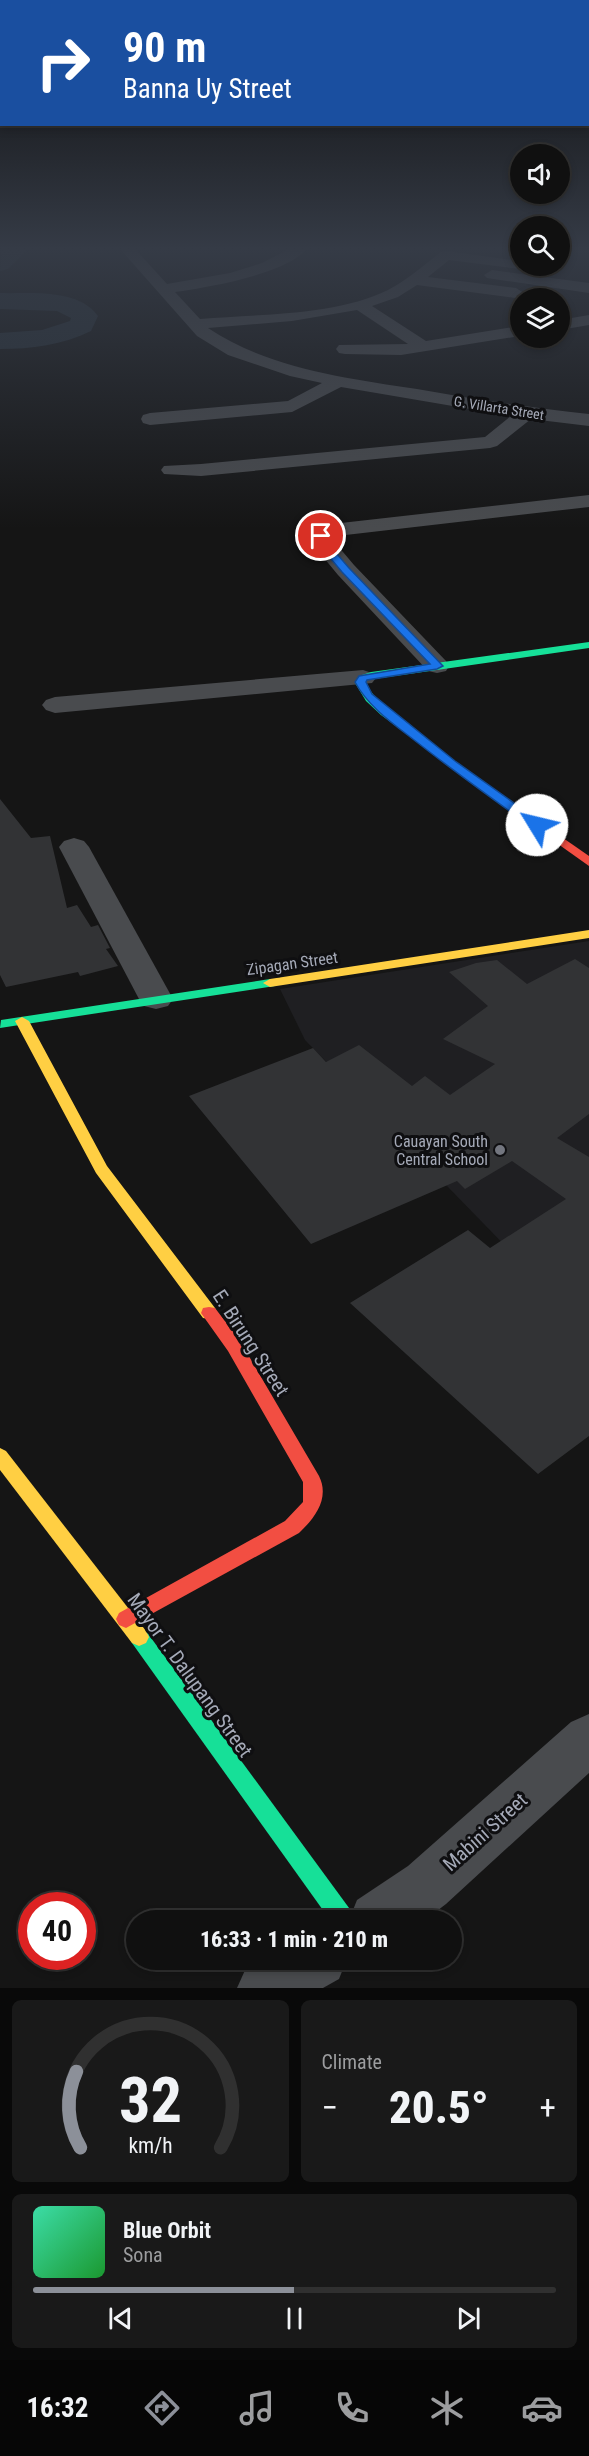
<!DOCTYPE html>
<meta charset="utf-8">
<style>
body{margin:0;font-family:"Roboto Condensed",sans-serif;background:#191919;color:#f1f3f6;height:100vh;display:flex;flex-direction:column;font-size:22px;white-space:nowrap}
*{box-sizing:border-box;margin:0}
p{font-size:20px;color:#9c9d9f}
.icon{flex:none;width:33px;height:33px;fill:none;stroke:currentColor;stroke-width:2;stroke-linecap:round;stroke-linejoin:round}
.map{position:relative;height:1988px;overflow:hidden}
.drawer{display:flex;flex-direction:column;gap:12px;padding:12px;background:#090909;flex:1}
.drawer>*{flex:none}
.guide{position:absolute;left:0px;top:0px;width:590px;height:126px;box-shadow:0 3px 9px #0003,0 0 0 2px #303030;background:#1a4fa0;color:#fff;overflow:hidden}
.tools{position:absolute;left:510px;top:144px;display:grid;gap:12px}
.tools a{display:grid;place-items:center;width:60px;height:60px;border-radius:50%;background:#101010;box-shadow:0 3px 9px #0003,0 0 0 2px #303030;font-size:30px}
.speed{position:absolute;left:18px;top:1892px;display:flex;gap:12px;font-size:30px;font-weight:700;text-align:center}
.speed>*{display:grid;place-content:center;width:78px;height:78px;border-radius:50%;background:#101010;box-shadow:0 3px 9px #0003,0 0 0 2px #303030;line-height:1}
.speed .limit{border:9px solid #d22;background:#fff;color:#111}
.pin{position:absolute;display:grid;place-items:center;width:51px;height:51px;color:#fff;margin:-26px;border:3px solid #fff;border-radius:50%;box-shadow:0 2px 6px #0007}
.me{position:absolute;width:66px;margin:-33px;rotate:306deg;stroke-linejoin:round;filter:drop-shadow(0 0 4px #0008)}
.turn{display:flex;align-items:center;gap:21px;height:126px;padding:0 24px;font-size:27px}
.turn .icon{width:78px;height:78px;stroke-width:2.5}
.turn b{display:block;font-size:42px;line-height:51px}
.big{font-size:45px;font-weight:800;line-height:1.1}
.drawer .widget{flex:1;display:flex;flex-direction:column;justify-content:center;gap:9px;min-width:0;padding:0 21px;border-radius:9px;background:#191919}
.drawer .dial{align-items:center;gap:0}
.dial svg{height:156px;overflow:visible;fill:none;stroke:#303030;stroke-width:7;stroke-linecap:round;text-anchor:middle}
.dial text{fill:#f1f3f6;stroke:none}
.song{display:flex;align-items:center;gap:18px}
.cover{width:72px;height:72px;border-radius:9px;background:linear-gradient(135deg,hsl(160 70% 55%),hsl(130 70% 35%))}
.played{height:6px;border-radius:3px;background:linear-gradient(90deg,#8c9099 50%,#303030 50%)}
.keys{display:flex;justify-content:space-around;direction:ltr}
.heat{display:flex;justify-content:space-between;align-items:center;font-size:33px;direction:ltr}
.drawer .tiles{flex:1;display:grid;gap:12px;grid-template-columns:1fr 1fr}
.widget:last-child{grid-column:span 2}
.trip{position:absolute;left:126px;top:1910px;width:336px;height:60px;border-radius:30px;background:#101010;box-shadow:0 3px 9px #0003,0 0 0 2px #303030;font-weight:800;line-height:60px;text-align:center}
.dock{display:flex;height:96px;justify-content:space-around;align-items:center;background:#060606;color:#9c9d9f}
.dock .icon{width:42px;height:42px}
.dock .current{color:#8c9099}
.dock b{font-size:27px;color:#f1f3f6}
.map>svg:first-child{display:block}
.built{fill:#1f1f22}
.lines{fill:none;stroke-linecap:round;stroke-linejoin:round}
.river{fill:#273038;fill-rule:evenodd}
.building{fill:#323335}
.street{fill:#494b4e;fill-rule:evenodd}
.fast{fill:#16e098;fill-rule:evenodd}
.slow{fill:#ffcf43;fill-rule:evenodd}
.jam{fill:#f24e42;fill-rule:evenodd}
.route{fill:#1a73e8;stroke:#114b97;stroke-width:1.5}
.poi-dot{fill:#73767f;stroke:#0f0f11;stroke-width:2}
.labels{text-anchor:middle;stroke-width:6;stroke-linejoin:round;paint-order:stroke}
.far-street-label{font-size:14px;fill:#a5aab8;stroke:#0f0f11}
.street-label{font-size:16px;fill:#a5aab8;stroke:#0f0f11}
.poi-label{font-size:16px;fill:#a5aab8;stroke:#0f0f11;text-anchor:end}
.near-street-label{font-size:20px;fill:#a5aab8;stroke:#0f0f11}
</style>
<div class="map">
<svg width="589" height="1988" viewBox="0 0 589 1988">
<rect width="100%" height="100%" fill="#151515"/>
<polygon class="built" points="589,941 589,1312 518,1259 305,1040 280,989"/>
<g class="lines">
<g class="river">
<polygon points="1,250 27,250 8,269 0,271"/>
<path d="M0,293C30,294 78,288 98,316L91,331C63,345 31,349 0,349V333L42,330L70,321L71,318L57,311L0,309Z"/>
</g>
</g>
<g class="building">
<polygon points="0,799 31,838 50,836 67,908 77,905 91,927 98,925 110,948 106,949 118,966 80,976 78,972 6,987 0,975"/>
<polygon points="575,959 589,968 589,1114 557,1138 589,1157 589,1436 538,1474 350,1303 468,1230 490,1248 566,1199 512,1161 465,1189 457,1181 311,1244 189,1096 313,1048 326,1062 359,1045 412,1086 425,1076 450,1095 495,1064 443,1039 488,1006 449,972 476,963 497,960 527,984"/>
</g>
<g class="lines">
<g class="street">
<path d="M121,250H136L167,284L230,273L262,263L287,250H306C282,275 209,287 175,292L200,319C258,314 335,316 388,290C407,280 424,265 441,252L446,251L520,261V266H527L525,268L520,269L449,260L428,277L516,288L524,293L522,296L516,298L417,285L398,297L372,306L426,341L520,326V336L401,355L345,354L339,353L336,349L339,345L408,344L357,310L292,321L208,328C270,369 346,378 417,389C474,399 531,408 589,414V426L531,419L497,446L490,448L201,476L164,474L161,470L164,466L201,464L485,437L511,416L341,387L292,412L150,425L143,423L141,419L143,415L150,413L288,401L322,383L290,376L228,355L197,336Z"/>
<polygon points="492,270 589,283 589,293 487,278 484,275"/>
<polygon points="589,315 589,325 560,330 560,320"/>
<polygon points="589,495 589,507 337,536 332,539 354,565 446,661 449,666 446,671 437,673 428,671 338,575 310,541 313,531 332,524"/>
<polygon points="363,670 372,673 376,678 372,683 55,713 46,710 42,705 46,700 55,697"/>
<polygon points="74,838 84,841 89,847 173,999 168,1006 156,1009 144,1006 139,999 59,847 64,841"/>
<polygon points="589,1714 589,1773 446,1904 425,1920 349,1920 357,1900 408,1866 571,1722"/>
<polygon points="262,1959 347,1959 339,1979 323,1988 237,1988 246,1968"/>
</g>
<g class="fast">
<path d="M589,642V648L367,680L365,683C386,716 425,738 456,762V766L452,767L381,715L366,701L355,683L359,676L371,672Z"/>
<polygon points="270,979 277,983 275,986 0,1028 1,1020"/>
<polygon points="139,1628 146,1631 352,1912 355,1920 330,1920 132,1643 129,1637 132,1631"/>
</g>
<g class="slow">
<polygon points="589,930 589,938 270,987 263,983 270,979"/>
<polygon points="22,1017 29,1021 107,1166 215,1308 217,1313 215,1318 209,1319 203,1318 96,1173 15,1021"/>
<polygon points="0,1448 6,1451 146,1631 149,1637 146,1643 139,1646 132,1643 0,1470"/>
</g>
<g class="jam">
<polygon points="452,761 589,856 589,866 448,766 448,762"/>
<path d="M209,1307L215,1308L240,1341L319,1476C330,1498 315,1518 299,1533L126,1628L119,1625L116,1619L119,1613L285,1521L303,1502V1482L228,1351L201,1313L203,1308Z"/>
</g>
</g>
<linearGradient id="sky" x2="0" y2="1"><stop stop-color="#0c0c0c"/><stop offset="0.47" stop-color="#353b46"/><stop offset="1" stop-color="#353b46" stop-opacity="0"/></linearGradient>
<rect width="589" height="529" fill="url(#sky)"/>
<path class="route" d="M318,534H324L325,540L349,568L443,666L437,669L367,680L366,682L372,694L455,761L542,823V828H533C494,800 455,772 418,743C395,725 369,708 355,682L359,676L430,664L342,572L316,541Z"/>
<circle class="poi-dot" cx="500" cy="1150" r="6"/>
<g class="labels">
<g class="far-street-label">
<text transform="translate(499 408) rotate(9)" y="5">G. Villarta Street</text>
</g>
<g class="street-label">
<text transform="translate(292 963) rotate(-8)" y="6">Zipagan Street</text>
</g>
<g class="poi-label">
<text x="488" y="1147">Cauayan South<tspan x="488" dy="18">Central School</tspan></text>
</g>
<g class="near-street-label">
<text transform="translate(251 1343) rotate(57)" y="7">E. Birung Street</text>
<text transform="translate(190 1675) rotate(54)" y="7">Mayor T. Dalupang Street</text>
<text transform="translate(485 1832) rotate(-42)" y="7">Mabini Street</text>
</g>
</g>
</svg>
<div class="tools">
<a><svg class="icon" aria-label="sound" viewBox="0 0 24 24"><path d="M4 9h4l5-4v14l-5-4H4zM17 9q2 3 0 6"/></svg></a>
<a><svg class="icon" aria-label="search" viewBox="0 0 24 24"><circle cx="10" cy="10" r="6"/><path d="M15 15l6 6"/></svg></a>
<a><svg class="icon" aria-label="layers" viewBox="0 0 24 24"><path d="M12 4l9 5-9 5-9-5zM3 14l9 5 9-5"/></svg></a>
</div>
<div class="speed"><div class="limit">40</div></div>
<div class="pin" style="left:321px;top:536px;background:#d93025"><svg class="icon" aria-label="arrive" viewBox="0 0 24 24"><path d="M6 21V4h12l-3 4 3 4H6"/></svg></div>
<svg class="me" style="left:537px;top:825px" viewBox="-20 -20 40 40"><circle r="19" fill="#fff"/><path d="M0-13L10 11 0 6-10 11z" fill="#1a73e8"/></svg>
<div class="trip">16:33 · 1 min · 210 m</div>
<div class="guide">
<div class="turn"><svg class="icon" aria-label="right" viewBox="0 0 24 24"><path d="M7 20v-9h11M14 6l5 5-5 5"/></svg><div><b>90 m</b>Banna Uy Street</div></div>
</div>
</div>
<section class="drawer">
<div class="tiles">
<div class="widget dial"><svg viewBox="0 0 100 80">
<path d="M14 69A42 42 0 1 1 86 69"/>
<path d="M14 69A42 42 0 0 1 12 30" stroke="#8c9099"/>
<text x="50" y="56" font-size="32" font-weight="700">32</text>
<text x="50" y="72" font-size="11">km/h</text>
</svg></div>
<div class="widget"><p>Climate</p>
<div class="heat"><a>−</a><b class="big">20.5°</b><a>+</a></div>
</div>
<div class="widget">
<div class="song"><i class="cover"></i><div><b>Blue Orbit</b><p>Sona</p></div></div>
<div class="played"></div>
<div class="keys"><svg class="icon" aria-label="previous" viewBox="0 0 24 24"><path d="M18 5L8 12l10 7zM5 5v14"/></svg><svg class="icon" aria-label="pause" viewBox="0 0 24 24"><path d="M8 5v14M16 5v14"/></svg><svg class="icon" aria-label="next" viewBox="0 0 24 24"><path d="M6 5l10 7-10 7zM19 5v14"/></svg></div>
</div>
</div>
</section>
<nav class="dock">
<b>16:32</b>
<svg class="icon current" aria-label="directions" viewBox="0 0 24 24"><path d="M12 3l9 9-9 9-9-9zM9 14v-3h6M13 9l2 2-2 2"/></svg>
<svg class="icon" aria-label="music" viewBox="0 0 24 24"><path d="M9 18V5l10-2v13"/><circle cx="6" cy="18" r="3"/><circle cx="16" cy="16" r="3"/></svg>
<svg class="icon" aria-label="phone" viewBox="0 0 24 24"><path d="M5 4h4l2 5-3 2q2 4 5 5l2-3 5 2v4C11 20 4 13 5 4z"/></svg>
<svg class="icon" aria-label="climate" viewBox="0 0 24 24"><path d="M12 3v18M4 7l16 10M4 17L20 7"/></svg>
<svg class="icon" aria-label="car" viewBox="0 0 24 24"><path d="M5 17H2v-5l4-1 3-4h7l3 4 3 1v5h-3M9 17h6M6 11h13"/><circle cx="7" cy="17" r="2"/><circle cx="17" cy="17" r="2"/></svg>
</nav>
